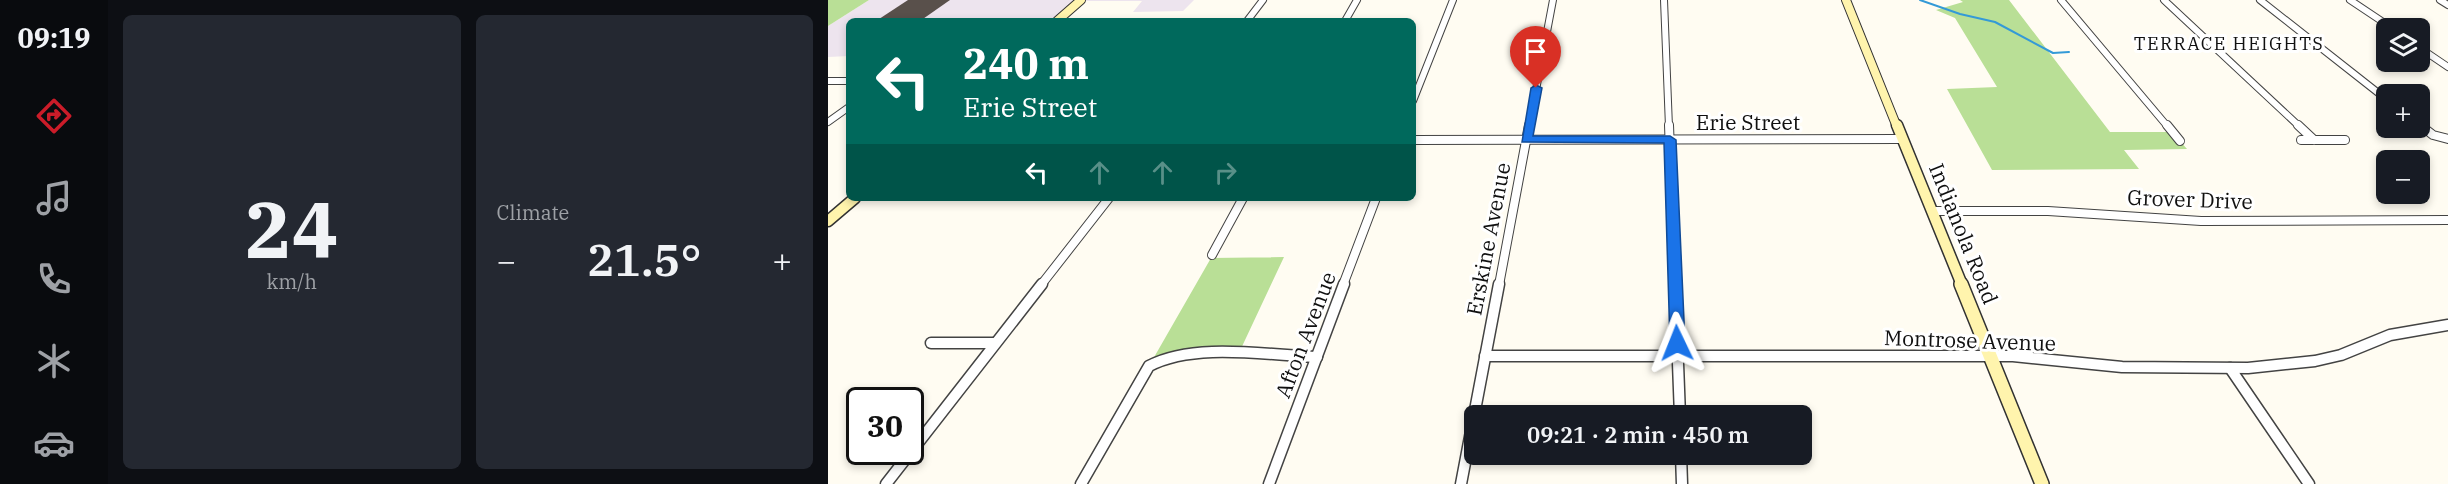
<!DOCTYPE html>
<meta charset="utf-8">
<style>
body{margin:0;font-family:"IBM Plex Serif",serif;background:#242831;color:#f1f3f6;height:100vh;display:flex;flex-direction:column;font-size:22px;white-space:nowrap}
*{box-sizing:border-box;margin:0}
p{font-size:20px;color:#9ea1a6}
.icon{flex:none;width:33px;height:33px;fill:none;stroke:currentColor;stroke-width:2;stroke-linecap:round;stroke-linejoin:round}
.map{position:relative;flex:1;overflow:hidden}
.sheet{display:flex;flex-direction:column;gap:15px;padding:15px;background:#0d0f14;width:720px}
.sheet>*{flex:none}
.top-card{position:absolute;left:18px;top:18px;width:570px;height:183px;border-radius:9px;box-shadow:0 3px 9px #0003;background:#00695c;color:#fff;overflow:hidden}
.buttons{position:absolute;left:1548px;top:18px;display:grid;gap:12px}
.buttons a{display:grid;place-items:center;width:54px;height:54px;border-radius:9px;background:#171b24;box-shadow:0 3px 9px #0003;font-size:30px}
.speed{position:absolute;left:18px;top:387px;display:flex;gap:12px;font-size:30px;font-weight:700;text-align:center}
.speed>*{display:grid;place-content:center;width:78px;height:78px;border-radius:50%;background:#171b24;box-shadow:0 3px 9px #0003;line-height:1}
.speed .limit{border:3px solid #111;border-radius:9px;background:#fff;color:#111}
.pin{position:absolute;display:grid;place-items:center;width:51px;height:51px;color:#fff;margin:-62px -26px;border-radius:50% 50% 50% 0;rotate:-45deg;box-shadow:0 0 6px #0007}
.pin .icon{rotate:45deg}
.me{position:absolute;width:66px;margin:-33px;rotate:358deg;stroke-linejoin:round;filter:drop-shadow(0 0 4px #0008)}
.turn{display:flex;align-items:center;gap:21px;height:126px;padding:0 18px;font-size:27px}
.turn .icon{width:78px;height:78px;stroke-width:2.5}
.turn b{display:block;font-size:42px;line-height:51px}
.lanes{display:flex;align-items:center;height:57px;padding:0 18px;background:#0003;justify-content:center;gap:30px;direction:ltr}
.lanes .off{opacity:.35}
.big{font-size:45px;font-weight:600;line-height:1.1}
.sheet .widget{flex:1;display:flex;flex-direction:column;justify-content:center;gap:9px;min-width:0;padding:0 21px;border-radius:9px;background:#242831}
.sheet .dial{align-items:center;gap:0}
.dial b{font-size:78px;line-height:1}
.heat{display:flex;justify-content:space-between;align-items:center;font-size:33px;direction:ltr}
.sheet .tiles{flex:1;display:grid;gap:15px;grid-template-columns:repeat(2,1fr)}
.trip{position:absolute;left:636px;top:405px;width:348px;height:60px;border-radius:9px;background:#171b24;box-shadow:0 3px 9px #0003;font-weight:600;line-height:60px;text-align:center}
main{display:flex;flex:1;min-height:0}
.dock{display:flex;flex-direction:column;width:108px;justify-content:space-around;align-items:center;background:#090b0e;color:#9ea1a6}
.dock .icon{width:42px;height:42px}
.dock .selected{color:#cb1c29}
.dock b{font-size:27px;color:#f1f3f6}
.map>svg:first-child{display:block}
.industrial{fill:#ede4ee}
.forest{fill:#b9df96}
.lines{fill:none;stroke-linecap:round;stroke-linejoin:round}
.stream{stroke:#349ad7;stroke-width:2}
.building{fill:#59504b}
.street-far2-casing{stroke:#434343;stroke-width:8}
.street-far1-casing{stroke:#434343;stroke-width:10}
.street-casing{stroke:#434343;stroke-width:13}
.secondary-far2-casing{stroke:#323232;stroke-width:10}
.secondary-far1-casing{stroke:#323232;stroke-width:13}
.secondary-casing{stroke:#323232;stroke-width:16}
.street-far2{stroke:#fff;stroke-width:6}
.street-far1{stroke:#fff;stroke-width:8}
.street{stroke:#fff;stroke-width:10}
.secondary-far2{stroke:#fff4ad;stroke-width:8}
.secondary-far1{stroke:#fff4ad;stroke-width:10}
.secondary{stroke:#fff4ad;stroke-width:13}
.route{fill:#1a73e8;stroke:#114b97;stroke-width:1.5}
.labels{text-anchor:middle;stroke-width:6;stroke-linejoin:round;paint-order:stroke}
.far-neighbourhood-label{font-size:18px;letter-spacing:1.5px;fill:#101010;stroke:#fff}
.street-label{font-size:21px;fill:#101010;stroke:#fff}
</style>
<main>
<nav class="dock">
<b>09:19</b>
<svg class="icon selected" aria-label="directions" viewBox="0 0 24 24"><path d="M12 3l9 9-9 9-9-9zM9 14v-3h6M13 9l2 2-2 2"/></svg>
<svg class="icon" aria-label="music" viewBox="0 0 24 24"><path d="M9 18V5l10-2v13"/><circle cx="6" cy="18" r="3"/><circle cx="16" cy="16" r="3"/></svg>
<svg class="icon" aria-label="phone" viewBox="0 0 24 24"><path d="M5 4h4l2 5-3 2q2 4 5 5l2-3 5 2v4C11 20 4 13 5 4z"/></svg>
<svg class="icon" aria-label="climate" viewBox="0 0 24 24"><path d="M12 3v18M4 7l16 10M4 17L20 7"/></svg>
<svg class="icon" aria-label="car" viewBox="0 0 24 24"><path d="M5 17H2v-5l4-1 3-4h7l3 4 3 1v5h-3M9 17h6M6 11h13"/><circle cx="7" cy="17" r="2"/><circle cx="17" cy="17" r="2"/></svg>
</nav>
<section class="sheet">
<div class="tiles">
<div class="widget dial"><b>24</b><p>km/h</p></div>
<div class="widget"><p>Climate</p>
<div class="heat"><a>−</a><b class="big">21.5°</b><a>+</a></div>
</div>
</div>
</section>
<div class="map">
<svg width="1620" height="484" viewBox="0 0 1620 484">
<rect width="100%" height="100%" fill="#fffcf2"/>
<polygon class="industrial" points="41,0 366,0 355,11 305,12 314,1 252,1 229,21 21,21 21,56 0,57 0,26"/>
<g class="forest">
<polygon points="0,0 41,0 0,26"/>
<polygon points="1132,0 1181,0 1282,132 1344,132 1359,149 1296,150 1311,169 1164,170 1119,89 1169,87 1127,18 1108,10 1135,2"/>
<polygon points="456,257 410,355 363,354 321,366 383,258"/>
</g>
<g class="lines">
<polyline class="stream" points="1092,0 1132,14 1167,22 1225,53 1241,52"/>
</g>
<polygon class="building" points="80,0 122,0 92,21 48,21"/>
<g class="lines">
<defs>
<g id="street-far2">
<polyline points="836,0 841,127"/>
<polyline points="1233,0 1340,127"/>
<polyline points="1336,0 1472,127"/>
<polyline points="1432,0 1558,99"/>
<polyline points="1522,0 1564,28"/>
<polyline points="1612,0 1620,5"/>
<polyline points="419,21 435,0"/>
<polyline points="517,21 529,0"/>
<polyline points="1592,48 1620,67"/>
<polyline points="0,81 21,81"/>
<polyline points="585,101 625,0"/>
<polyline points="0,122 21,107"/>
<polyline points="1592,125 1594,127"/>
<polyline points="701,127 725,0"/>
</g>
<g id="street-far1">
<polyline points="841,125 847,285"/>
<polyline points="1339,125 1352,141"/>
<polyline points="1470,125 1486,140"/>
<polyline points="1592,125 1605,135 1620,139"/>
<polyline points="585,140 1075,139"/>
<polyline points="1473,140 1517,140"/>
<polyline points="1104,211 1220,211 1373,221 1620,220"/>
<polyline points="384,255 415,198"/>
<polyline points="213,285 281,198"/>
<polyline points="515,285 548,198"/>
<polyline points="671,285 701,125"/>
</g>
<g id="street">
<polyline points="847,284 852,416"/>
<polyline points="103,343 167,343"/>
<polyline points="657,356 1185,356 1294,367 1420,368 1487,361 1513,355 1562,335 1620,325"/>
<polyline points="1402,368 1481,484"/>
<polyline points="853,454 854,484"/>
<polyline points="58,484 214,284"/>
<path d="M253,484L321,366C366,342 439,355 489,357"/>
<polyline points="441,484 516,284"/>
<polyline points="633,484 671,284"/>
</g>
<g id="secondary-far2">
<polyline points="1018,0 1069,127"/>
<polyline points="229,21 253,0"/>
</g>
<g id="secondary-far1">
<polyline points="1069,125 1134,285"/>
<polyline points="0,221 27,198"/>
</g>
<polyline id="secondary" points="1133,284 1214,484"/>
</defs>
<use href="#street-far2" class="street-far2-casing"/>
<use href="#street-far1" class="street-far1-casing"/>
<use href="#street" class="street-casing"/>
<use href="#secondary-far2" class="secondary-far2-casing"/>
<use href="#secondary-far1" class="secondary-far1-casing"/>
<use href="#secondary" class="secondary-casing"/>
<use href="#street-far2" class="street-far2"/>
<use href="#street-far1" class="street-far1"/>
<use href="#street" class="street"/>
<use href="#secondary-far2" class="secondary-far2"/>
<use href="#secondary-far1" class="secondary-far1"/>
<use href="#secondary" class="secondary"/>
</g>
<polygon class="route" points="708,85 714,88 705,136 842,136 848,140 857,343 855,347 844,347 842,343 836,143 694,142 703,88"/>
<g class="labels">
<g class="far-neighbourhood-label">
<text x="1401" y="50">TERRACE HEIGHTS</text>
</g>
<g class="street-label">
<text x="920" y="130">Erie Street</text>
<text transform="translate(1362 200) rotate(2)" y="7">Grover Drive</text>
<text transform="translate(1135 234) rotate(68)" y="7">Indianola Road</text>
<text transform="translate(661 239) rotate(-79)" y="7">Erskine Avenue</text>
<text transform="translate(478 335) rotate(-69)" y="7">Afton Avenue</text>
<text transform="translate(1142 341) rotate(2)" y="7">Montrose Avenue</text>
</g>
</g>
</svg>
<div class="buttons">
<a><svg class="icon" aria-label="layers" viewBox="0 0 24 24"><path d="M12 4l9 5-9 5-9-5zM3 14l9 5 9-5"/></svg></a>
<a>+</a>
<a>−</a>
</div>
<div class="speed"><div class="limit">30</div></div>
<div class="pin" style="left:708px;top:88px;background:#d93025"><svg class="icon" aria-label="arrive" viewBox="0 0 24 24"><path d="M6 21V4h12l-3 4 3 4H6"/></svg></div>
<svg class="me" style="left:849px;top:343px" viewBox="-20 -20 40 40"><path d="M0-17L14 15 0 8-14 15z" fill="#1a73e8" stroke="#fff" stroke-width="4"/></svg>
<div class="trip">09:21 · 2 min · 450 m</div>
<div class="top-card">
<div class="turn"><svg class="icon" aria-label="left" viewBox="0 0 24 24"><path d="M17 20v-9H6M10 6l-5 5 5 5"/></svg><div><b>240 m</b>Erie Street</div></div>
<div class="lanes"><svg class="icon" aria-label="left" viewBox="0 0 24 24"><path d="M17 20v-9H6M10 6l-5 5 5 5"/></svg><svg class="icon off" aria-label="ahead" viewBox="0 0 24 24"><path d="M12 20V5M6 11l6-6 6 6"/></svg><svg class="icon off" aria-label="ahead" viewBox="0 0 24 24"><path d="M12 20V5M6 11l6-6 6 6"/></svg><svg class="icon off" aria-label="right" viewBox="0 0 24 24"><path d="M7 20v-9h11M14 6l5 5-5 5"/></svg></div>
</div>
</div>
</main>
